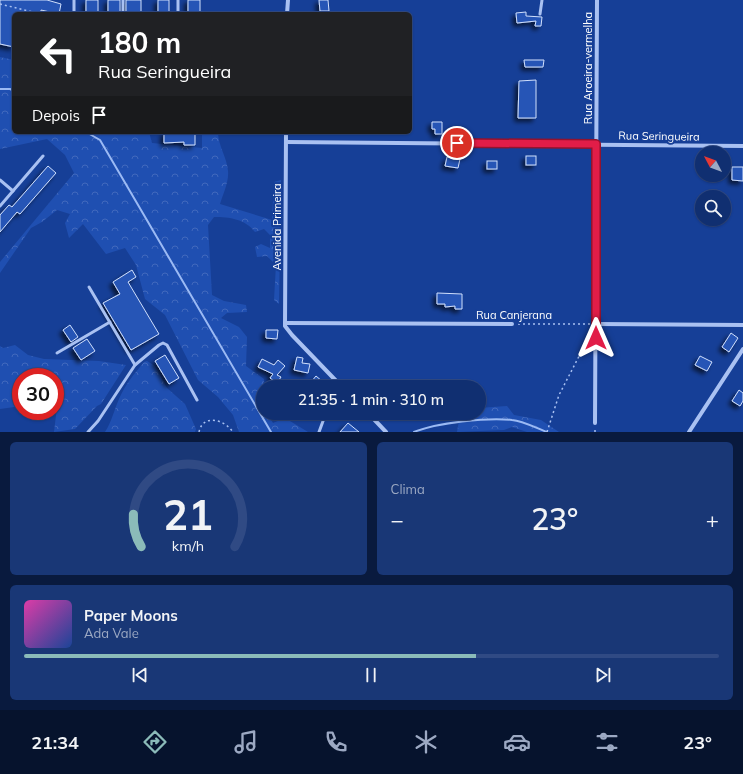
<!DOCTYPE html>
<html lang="pt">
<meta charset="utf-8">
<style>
body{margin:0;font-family:Mulish,sans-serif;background:#193776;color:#f1f3f6;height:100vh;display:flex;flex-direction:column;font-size:15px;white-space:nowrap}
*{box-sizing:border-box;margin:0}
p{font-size:13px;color:#9ca9c3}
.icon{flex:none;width:22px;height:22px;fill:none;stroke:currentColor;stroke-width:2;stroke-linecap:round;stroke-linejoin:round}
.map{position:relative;height:432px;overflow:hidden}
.side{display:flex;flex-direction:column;gap:10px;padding:10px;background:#091a3e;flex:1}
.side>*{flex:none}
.top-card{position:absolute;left:12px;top:12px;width:400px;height:122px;border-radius:6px;box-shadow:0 1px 3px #0004,0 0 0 1px #304a84;background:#202124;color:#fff;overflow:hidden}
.needle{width:26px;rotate:311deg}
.controls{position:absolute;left:695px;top:146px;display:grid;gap:8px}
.controls a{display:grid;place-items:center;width:36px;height:36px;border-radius:50%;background:#102f71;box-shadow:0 1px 3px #0004,0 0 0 1px #304a84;font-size:20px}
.speed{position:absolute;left:12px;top:368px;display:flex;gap:8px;font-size:20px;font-weight:700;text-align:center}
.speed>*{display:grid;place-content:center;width:52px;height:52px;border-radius:50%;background:#102f71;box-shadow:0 1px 3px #0004,0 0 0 1px #304a84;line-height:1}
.speed .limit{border:6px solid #d22;background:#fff;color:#111}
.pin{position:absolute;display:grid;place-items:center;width:34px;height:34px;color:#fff;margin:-17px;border:2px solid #fff;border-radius:50%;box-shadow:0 1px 4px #0007}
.me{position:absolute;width:44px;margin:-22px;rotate:0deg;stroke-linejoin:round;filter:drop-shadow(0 0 3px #0008)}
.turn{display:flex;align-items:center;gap:14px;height:84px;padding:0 20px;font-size:18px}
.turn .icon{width:52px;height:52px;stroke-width:2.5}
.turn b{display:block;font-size:28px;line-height:34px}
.then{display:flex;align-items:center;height:38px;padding:0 20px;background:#0003;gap:8px;font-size:15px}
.big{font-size:30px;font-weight:600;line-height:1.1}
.side .card{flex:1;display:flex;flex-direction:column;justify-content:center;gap:6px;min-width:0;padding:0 14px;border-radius:6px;background:#193776}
.side .dial{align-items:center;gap:0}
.dial svg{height:104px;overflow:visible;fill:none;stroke:#304a84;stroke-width:7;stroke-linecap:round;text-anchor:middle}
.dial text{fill:#f1f3f6;stroke:none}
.song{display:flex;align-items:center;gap:12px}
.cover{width:48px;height:48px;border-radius:6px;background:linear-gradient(135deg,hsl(320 70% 55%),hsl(220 70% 35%))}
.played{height:4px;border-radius:2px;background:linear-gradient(90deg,#8bbbb9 65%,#304a84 65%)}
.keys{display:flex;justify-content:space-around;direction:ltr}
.heat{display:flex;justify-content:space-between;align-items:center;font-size:22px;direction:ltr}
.side .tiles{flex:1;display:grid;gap:10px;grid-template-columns:1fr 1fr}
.card:last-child{grid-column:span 2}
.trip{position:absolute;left:256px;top:380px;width:230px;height:40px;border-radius:20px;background:#102f71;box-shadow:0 1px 3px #0004,0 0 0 1px #304a84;font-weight:600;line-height:40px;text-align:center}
.tab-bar{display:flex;height:64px;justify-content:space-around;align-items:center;background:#06132d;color:#9ca9c3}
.tab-bar .icon{width:28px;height:28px}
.tab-bar .active{color:#8bbbb9}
.tab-bar b{font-size:18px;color:#f1f3f6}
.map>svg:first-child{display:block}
.forest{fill:url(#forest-crowns)}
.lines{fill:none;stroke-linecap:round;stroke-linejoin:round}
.stream{stroke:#9bbaf4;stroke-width:2}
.building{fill:#2554b6;stroke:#d0dffc;filter:url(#shadow)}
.path{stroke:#a9c1f2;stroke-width:1.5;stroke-dasharray:2 3;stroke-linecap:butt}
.service{stroke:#a9c1f2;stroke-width:3}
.minor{stroke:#a9c1f2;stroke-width:4}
.route-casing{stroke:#92132f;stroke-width:10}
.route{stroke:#e11d48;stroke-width:7}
.labels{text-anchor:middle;stroke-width:4;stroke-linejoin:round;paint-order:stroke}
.street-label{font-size:11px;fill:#fff;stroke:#163f97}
</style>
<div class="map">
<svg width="743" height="432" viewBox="0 0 743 432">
<defs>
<pattern id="forest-crowns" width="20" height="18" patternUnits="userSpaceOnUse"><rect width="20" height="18" fill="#1f4fb1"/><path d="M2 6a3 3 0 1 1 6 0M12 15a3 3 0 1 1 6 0" fill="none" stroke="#4169bd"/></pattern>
<filter id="shadow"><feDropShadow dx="-3.5" dy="3.5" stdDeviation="2" flood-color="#0009"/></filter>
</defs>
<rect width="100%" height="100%" fill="#163f97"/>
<g class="forest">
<path d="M0,57L14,60V132H149L152,143L202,148V132H218C218,146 227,157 228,171C229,182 223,194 220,204L272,220L274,182L281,180L279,304L274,300L276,265L267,256L257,257L255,247L261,244L270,248V235L264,229L255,232C245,219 230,217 214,217L208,225L212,295L224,301L246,305L247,312L227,313L221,318L239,327L247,337L246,366L264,379L262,405L263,413H267L273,423L285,418L308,432H239L233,415L218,397L198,380L165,315L145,299L136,265L125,248L106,254L83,224L69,238L65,223L70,214L57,210L42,222L31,228L0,273V262L74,173L65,155L47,139L0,149Z"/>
<polygon points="15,345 28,355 44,359 99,361 126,365 101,404 97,406 75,429 54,432 57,407 55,406 55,377 21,377 21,406 0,409 0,346 3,348"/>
<path d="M147,361L155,366L167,388L185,404L196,429L195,432H105C112,421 114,410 119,399C125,385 134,374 144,362Z"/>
<polygon points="507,406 514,415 541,420 559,432 527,432 512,427 504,430 457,432 460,415 464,413 479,413 479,408"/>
</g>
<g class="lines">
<g class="stream">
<polyline points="0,89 10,89 14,91"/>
<polyline points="86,132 100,140 271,432"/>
<path d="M414,432C436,423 488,417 512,420C523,421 536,428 547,432"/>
</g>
</g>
<g class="building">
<polygon points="0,0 47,0 61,4 59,14 41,10 41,14 14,14 14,47 0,44"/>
<rect x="86" y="0" width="12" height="14"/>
<rect x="108" y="0" width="12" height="14"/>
<rect x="126" y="0" width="15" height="14"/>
<rect x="158" y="0" width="11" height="14"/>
<rect x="188" y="0" width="12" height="14"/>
<polygon points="319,0 328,0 329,11 320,11"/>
<polygon points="526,12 526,16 542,17 541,26 535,26 536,21 517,23 516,13"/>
<polygon points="524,60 544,60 543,67 525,67"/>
<polygon points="536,80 536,118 518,118 519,81"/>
<polygon points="432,122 442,122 442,134 435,134 435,129 432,129"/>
<polygon points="164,132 195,132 195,145 184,145 184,142 164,143"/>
<rect x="526" y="156" width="10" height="9"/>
<polygon points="447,157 460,159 458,168 445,166"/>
<rect x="487" y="161" width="10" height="8"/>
<polygon points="48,166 56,173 20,214 17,212 0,232 0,215 9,205 12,207"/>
<polygon points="732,167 743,167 743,181 732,180"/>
<polygon points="132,270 136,277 128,282 159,334 131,350 103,303 120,294 113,282"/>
<polygon points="437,293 462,294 462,309 455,309 455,306 445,307 445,304 437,304"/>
<polygon points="70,325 78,337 71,342 63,330"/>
<polygon points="266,330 278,330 277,339 266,338"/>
<polygon points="731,333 738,338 729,352 722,347"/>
<polygon points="87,339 95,351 81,360 73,348"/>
<polygon points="165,355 179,378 169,384 155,361"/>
<polygon points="700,356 712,362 707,371 695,365"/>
<polygon points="297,357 303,358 302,363 310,364 308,373 294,370"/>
<polygon points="262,359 274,365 278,360 285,366 277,375 281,377 277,383 270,378 273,374 258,367"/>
<polygon points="316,376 329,387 307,387"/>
<polygon points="739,390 743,393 743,401 740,406 732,401"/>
<polygon points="348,423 359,432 340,432"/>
</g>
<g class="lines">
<g class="path">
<polyline points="0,4 41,14"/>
<polyline points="518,324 590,324"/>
<path d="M199,432C203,413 225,420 233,432"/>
<polyline points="547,432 559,395 590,335"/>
<polyline points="595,432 595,427"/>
</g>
<g class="service">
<polyline points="74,14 74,0"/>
<polyline points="123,14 123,0"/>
<polyline points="178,14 178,0"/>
<polyline points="540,14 542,0"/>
<polyline points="0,180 13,191"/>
<polyline points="0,206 43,156"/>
<polyline points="89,287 135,365"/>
<polyline points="57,353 110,322"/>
<polyline points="88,432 98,421 135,365 159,345 163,343 167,345 197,400"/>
<polyline points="319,432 326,413"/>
</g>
<g class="minor">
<polyline points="287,14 288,0"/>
<polyline points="286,132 285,326 292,335 342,387"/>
<polyline points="286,142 743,146"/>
<polyline points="285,323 512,324"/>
<polyline points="596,324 743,325"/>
<polyline points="368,413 386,432"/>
<polyline points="595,423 597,0"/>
<polyline points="689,432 743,349"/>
</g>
</g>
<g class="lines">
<defs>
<polyline id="route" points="457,143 596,144 596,338"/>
</defs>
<use href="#route" class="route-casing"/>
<use href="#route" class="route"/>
</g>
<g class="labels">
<g class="street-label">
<text transform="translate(588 68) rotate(-90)" y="4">Rua Aroeira-vermelha</text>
<text transform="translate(659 136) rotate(1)" y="4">Rua Seringueira</text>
<text transform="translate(277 227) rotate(-90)" y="4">Avenida Primeira</text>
<text x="514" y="319">Rua Canjerana</text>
</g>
</g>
</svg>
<div class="controls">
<a><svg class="needle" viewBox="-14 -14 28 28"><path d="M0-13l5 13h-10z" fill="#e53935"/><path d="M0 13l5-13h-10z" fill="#9ca9c3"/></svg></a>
<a><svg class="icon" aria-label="search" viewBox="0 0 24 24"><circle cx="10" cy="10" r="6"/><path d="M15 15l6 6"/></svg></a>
</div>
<div class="speed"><div class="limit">30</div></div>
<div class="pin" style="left:457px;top:143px;background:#d93025"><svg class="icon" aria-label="arrive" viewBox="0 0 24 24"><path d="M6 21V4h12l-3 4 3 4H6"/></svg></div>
<svg class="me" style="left:596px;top:338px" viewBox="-20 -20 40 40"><path d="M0-17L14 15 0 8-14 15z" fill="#e11d48" stroke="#fff" stroke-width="4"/></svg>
<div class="trip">21:35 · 1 min · 310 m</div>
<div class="top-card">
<div class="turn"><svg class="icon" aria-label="left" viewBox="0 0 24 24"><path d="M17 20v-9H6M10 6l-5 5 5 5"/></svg><div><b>180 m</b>Rua Seringueira</div></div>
<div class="then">Depois<svg class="icon" aria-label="arrive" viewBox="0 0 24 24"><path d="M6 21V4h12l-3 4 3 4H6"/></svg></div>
</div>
</div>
<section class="side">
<div class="tiles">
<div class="card dial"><svg viewBox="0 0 100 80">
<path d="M14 69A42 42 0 1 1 86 69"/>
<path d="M14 69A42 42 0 0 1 8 44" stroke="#8bbbb9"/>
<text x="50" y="56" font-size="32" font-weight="700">21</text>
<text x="50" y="72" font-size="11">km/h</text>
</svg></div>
<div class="card"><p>Clima</p>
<div class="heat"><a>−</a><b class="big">23°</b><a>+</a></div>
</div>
<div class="card">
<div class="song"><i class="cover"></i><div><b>Paper Moons</b><p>Ada Vale</p></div></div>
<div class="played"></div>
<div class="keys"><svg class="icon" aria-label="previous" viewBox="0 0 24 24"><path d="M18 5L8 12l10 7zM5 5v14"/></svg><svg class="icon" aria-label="pause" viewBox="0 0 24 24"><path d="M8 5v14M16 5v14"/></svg><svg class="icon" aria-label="next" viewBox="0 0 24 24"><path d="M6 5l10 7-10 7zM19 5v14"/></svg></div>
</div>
</div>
</section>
<nav class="tab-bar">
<b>21:34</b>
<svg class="icon active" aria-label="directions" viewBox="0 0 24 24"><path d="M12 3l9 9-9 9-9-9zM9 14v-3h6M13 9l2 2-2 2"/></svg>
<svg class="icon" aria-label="music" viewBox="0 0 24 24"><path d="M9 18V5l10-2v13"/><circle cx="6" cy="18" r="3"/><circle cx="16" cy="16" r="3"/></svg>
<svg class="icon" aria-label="phone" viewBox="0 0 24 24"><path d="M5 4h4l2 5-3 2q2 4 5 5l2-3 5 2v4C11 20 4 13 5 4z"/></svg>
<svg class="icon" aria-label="climate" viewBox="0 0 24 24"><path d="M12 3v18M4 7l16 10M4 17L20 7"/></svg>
<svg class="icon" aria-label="car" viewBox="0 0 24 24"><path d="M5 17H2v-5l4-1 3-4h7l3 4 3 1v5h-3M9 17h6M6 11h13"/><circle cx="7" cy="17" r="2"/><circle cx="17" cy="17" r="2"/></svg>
<svg class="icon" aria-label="filters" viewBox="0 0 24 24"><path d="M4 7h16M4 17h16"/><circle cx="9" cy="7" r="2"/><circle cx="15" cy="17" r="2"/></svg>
<b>23°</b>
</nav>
